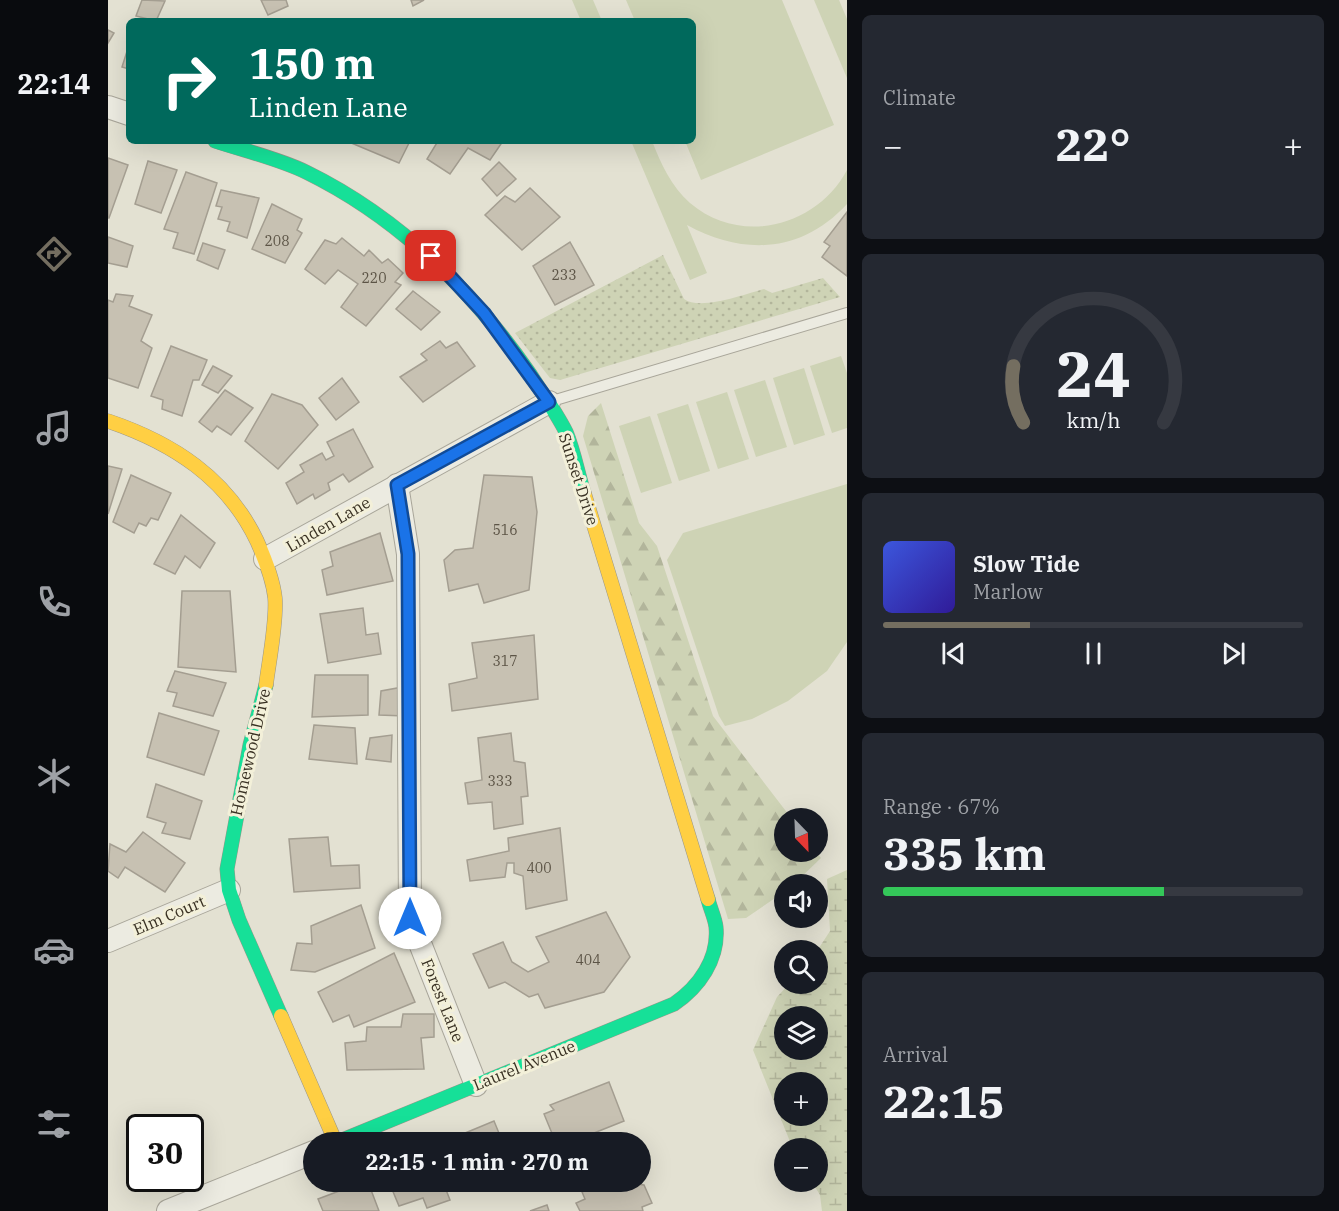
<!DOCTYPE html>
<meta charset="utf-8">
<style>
body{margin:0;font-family:"IBM Plex Serif",serif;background:#242831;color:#f1f3f6;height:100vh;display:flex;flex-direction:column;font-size:22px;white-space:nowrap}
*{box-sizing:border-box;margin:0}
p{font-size:20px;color:#9ea1a6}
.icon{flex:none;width:33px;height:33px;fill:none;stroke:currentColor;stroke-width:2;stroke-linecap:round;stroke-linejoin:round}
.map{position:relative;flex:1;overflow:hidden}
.sheet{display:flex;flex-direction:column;gap:15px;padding:15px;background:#0d0f14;width:492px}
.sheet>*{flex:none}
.guide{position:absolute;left:18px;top:18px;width:570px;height:126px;border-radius:9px;box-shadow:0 6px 24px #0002;background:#00695c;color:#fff;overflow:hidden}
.needle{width:39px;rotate:157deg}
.controls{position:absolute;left:666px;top:808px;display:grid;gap:12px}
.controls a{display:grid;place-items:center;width:54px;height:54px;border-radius:50%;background:#171b24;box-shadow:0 6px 24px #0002;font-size:30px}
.speed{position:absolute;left:18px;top:1114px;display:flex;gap:12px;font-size:30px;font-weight:700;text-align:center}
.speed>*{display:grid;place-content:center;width:78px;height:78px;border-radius:50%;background:#171b24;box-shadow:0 6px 24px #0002;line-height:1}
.speed .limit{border:3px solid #111;border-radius:9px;background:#fff;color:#111}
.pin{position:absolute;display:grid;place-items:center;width:51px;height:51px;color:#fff;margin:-26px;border-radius:12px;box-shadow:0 3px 9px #0006}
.me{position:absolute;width:66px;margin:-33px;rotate:0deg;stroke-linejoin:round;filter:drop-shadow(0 0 4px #0008)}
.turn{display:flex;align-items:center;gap:21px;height:126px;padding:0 24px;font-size:27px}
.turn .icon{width:78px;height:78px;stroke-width:2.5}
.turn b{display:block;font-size:42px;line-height:51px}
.big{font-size:45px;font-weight:800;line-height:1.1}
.sheet .card{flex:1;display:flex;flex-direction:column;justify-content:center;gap:9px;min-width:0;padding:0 21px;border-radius:9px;background:#242831}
.sheet .dial{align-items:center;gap:0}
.dial svg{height:156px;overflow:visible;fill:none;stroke:#363941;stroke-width:7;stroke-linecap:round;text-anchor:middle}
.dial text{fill:#f1f3f6;stroke:none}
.song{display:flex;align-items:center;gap:18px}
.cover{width:72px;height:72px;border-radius:9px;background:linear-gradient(135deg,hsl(230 70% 55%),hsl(250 70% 35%))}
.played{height:6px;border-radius:3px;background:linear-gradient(90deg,#746e60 35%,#363941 35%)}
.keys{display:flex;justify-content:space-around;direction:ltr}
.heat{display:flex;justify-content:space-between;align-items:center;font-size:33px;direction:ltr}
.charge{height:9px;border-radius:4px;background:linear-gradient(90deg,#34c759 67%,#363941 0)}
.trip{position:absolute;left:195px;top:1132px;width:348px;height:60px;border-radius:30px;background:#171b24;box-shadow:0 6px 24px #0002;font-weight:800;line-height:60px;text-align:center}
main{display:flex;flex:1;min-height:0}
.tabs{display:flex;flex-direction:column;width:108px;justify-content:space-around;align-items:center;background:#090b0e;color:#9ea1a6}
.tabs .icon{width:42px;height:42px}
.tabs .on{color:#746e60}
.tabs b{font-size:27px;color:#f1f3f6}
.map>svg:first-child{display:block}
.grass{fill:url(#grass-dots)}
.forest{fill:url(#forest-firs)}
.wetland{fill:url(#wetland-marsh);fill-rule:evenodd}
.garden{fill:#ced3b5}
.building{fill:#c7c1b2;stroke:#a49e91;stroke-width:1.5}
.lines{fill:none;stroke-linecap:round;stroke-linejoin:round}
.lane-casing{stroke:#a9a69a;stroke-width:12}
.street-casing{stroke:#a9a69a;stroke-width:24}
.fast-casing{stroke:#99968a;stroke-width:15}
.slow-casing{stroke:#99968a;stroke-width:15}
.lane{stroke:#ecebe1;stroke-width:10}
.street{stroke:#ecebe1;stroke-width:22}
.fast{stroke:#16e098;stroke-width:14}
.slow{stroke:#ffcf43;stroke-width:14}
.route-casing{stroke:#114b97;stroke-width:15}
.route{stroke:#1a73e8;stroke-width:10}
.labels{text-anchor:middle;stroke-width:6;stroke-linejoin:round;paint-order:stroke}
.number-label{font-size:14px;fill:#5c5446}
.street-label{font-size:16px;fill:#383022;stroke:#f3f0d9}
</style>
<main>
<nav class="tabs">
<b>22:14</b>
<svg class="icon on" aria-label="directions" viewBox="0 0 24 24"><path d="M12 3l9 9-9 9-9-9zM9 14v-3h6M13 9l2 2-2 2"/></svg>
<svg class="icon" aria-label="music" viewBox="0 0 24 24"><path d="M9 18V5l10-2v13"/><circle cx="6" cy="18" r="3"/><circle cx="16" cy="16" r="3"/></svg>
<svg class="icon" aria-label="phone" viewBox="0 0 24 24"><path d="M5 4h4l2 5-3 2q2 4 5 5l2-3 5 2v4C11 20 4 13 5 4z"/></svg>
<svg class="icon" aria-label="climate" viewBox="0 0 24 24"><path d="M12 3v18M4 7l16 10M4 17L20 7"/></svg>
<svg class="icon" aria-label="car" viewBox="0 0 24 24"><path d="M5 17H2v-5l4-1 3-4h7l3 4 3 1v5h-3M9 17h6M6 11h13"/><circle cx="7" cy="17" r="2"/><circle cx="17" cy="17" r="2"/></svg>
<svg class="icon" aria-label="filters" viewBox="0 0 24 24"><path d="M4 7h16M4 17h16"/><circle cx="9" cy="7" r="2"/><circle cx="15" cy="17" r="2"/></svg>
</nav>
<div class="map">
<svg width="739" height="1211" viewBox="0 0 739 1211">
<defs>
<pattern id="grass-dots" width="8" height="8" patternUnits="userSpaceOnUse" patternTransform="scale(1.5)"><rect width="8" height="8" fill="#ced3b5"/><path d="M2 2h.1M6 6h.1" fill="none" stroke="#b2b59b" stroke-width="1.8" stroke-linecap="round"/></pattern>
<pattern id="forest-firs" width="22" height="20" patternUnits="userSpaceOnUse" patternTransform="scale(1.5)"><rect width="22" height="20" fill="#ced3b5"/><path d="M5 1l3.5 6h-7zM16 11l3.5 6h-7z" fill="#b2b59b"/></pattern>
<pattern id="wetland-marsh" width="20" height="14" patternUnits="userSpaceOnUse" patternTransform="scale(1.5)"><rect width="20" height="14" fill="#ced3b5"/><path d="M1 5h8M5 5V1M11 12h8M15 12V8" fill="none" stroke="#b2b59b"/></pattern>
</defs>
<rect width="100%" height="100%" fill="#e3e1d2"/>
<path class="grass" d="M555,255L576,299C592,311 637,294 656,289L664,293L715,278L732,297L452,380L442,378L407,333Z"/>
<polygon class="forest" points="493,403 531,523 549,546 605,716 684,819 676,819 676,852 708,852 713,858 685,885 676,885 676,892 638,918 620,919 475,436 480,416"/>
<path class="wetland" d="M739,870V1211H714L712,1195L704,1182H710V1149H685L645,1050L669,997L681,984H710L709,951L722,931L719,879ZM676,1017H710V1050H676ZM676,1083H710V1116H676Z"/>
<g class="garden">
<polygon points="464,0 485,0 494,21 473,21"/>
<polygon points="518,0 674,0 726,125 593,180 577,141 585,141 585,21 527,21"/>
<polygon points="706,0 731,0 739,19 739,78"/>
<path d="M523,141H544C553,164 563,186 582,203C632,246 709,227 739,170V204C694,253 636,256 579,225L599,273L582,280Z"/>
<polygon points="733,356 739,373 739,428 724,433 702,366"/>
<polygon points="696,368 717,435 686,445 665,378"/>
<polygon points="657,380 679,447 648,457 626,390"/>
<polygon points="619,392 641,459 610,469 588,402"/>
<polygon points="580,404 602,471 571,481 549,414"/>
<polygon points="542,416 564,483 533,493 511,426"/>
<polygon points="739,484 739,642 719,671 680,701 644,719 617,726 611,716 559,560 575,533"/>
</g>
<g class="building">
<polygon points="34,0 57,1 48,21 28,16"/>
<polygon points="153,0 178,0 180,6 160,15"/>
<polygon points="303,0 316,0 305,6"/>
<polygon points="0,30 6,33 0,43"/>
<polygon points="21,45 21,69 14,67"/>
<polygon points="298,141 301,143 291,163 241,142"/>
<polygon points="330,141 395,141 382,160 360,148 342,174 319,159"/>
<polygon points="0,158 20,165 1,218 0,218"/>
<polygon points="40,161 69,170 53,213 27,204"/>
<polygon points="391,162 408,179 389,196 374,179"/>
<polygon points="78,172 109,183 86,254 65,248 70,233 56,229"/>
<polygon points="422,188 452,217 414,250 377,215 397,196 407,202"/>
<polygon points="113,190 151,198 139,238 119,231 122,222 110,219 114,207 108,206"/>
<polygon points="164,204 194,219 189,230 194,233 177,263 144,249"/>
<polygon points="739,212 739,276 714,257 722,246 716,242"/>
<polygon points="0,237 25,246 19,267 0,263"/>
<polygon points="234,238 256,256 261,250 274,263 280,259 295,273 287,282 293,285 258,326 233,307 250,284 230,270 217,284 197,269 217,240 228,244"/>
<polygon points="462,242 486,285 447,305 425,266"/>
<polygon points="95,243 117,250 110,269 89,260"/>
<polygon points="305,291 332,312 313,330 288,309"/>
<polygon points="8,294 25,296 21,306 44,315 33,341 44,348 30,388 0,378 0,300 5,302"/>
<polygon points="332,341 338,348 349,342 367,366 315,402 292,377 319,360 313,354"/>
<polygon points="63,346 99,360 91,380 85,380 74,416 54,409 55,400 43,396"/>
<polygon points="105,366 124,376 110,393 94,385"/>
<polygon points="234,378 251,402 228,420 211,398"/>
<polygon points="117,390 145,408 123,435 109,426 104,432 91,422"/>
<polygon points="164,394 194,405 210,425 170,469 137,441"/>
<polygon points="245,429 265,467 241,482 235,474 220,483 222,490 207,499 205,494 189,504 178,483 196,472 192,465 214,453 218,460 226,456 219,442"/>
<polygon points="0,466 14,469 0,514"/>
<polygon points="23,475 63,493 50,520 43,518 38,526 31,523 26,533 5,522"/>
<polygon points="376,475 424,477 429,512 421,590 376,603 370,584 341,591 336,560 347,550 365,548"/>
<polygon points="73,515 107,543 92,568 77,556 67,574 46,564"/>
<polygon points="272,533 285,581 219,595 214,570 225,566 222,552"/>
<polygon points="74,591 122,591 128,672 70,667"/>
<polygon points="255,608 258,635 270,633 273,654 220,663 212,614"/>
<polygon points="426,635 430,699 344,711 341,684 369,678 364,643"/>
<polygon points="67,671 118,683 105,716 65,706 69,693 59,691"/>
<polygon points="207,675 260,675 260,715 204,717"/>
<polygon points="295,687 297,716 271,715 273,691"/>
<polygon points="51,713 111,731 96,775 39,757"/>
<polygon points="206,725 247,728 249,764 201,759"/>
<polygon points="403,733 406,761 417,763 420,796 413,797 415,824 386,829 384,802 360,804 357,783 374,780 370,738"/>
<polygon points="284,735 283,762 258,759 262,738"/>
<polygon points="48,784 94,801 82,839 54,833 58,823 39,817"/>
<polygon points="452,828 459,900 418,909 415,876 406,873 406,863 399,863 397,877 362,881 359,860 401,851 400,838"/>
<polygon points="35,832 77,863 57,892 17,867 10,878 0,871 2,844 18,852"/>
<polygon points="220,837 223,866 251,865 252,888 186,892 181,839"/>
<polygon points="253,905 267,948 207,972 183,970 189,943 204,944 203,926"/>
<polygon points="498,912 522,957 496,992 437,1008 430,994 421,997 397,982 381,988 365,954 395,942 404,962 420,972 441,962 428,937"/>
<polygon points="286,953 307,1002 246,1027 241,1015 225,1022 210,992"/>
<polygon points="295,1014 326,1014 326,1037 313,1038 316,1069 239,1070 237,1043 258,1041 259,1027 293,1027"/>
<polygon points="501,1082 516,1121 461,1143 448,1143 436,1114 446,1110 442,1105"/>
<polygon points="386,1121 395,1143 353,1143 350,1136"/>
<polygon points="255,1182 260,1182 271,1211 215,1211 210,1199"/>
<polygon points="281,1182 335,1182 342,1200 319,1208 315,1198 291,1206"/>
<polygon points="370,1182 395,1182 374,1190"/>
<polygon points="496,1182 501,1182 504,1185 513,1182 536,1185 544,1203 534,1207 535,1211 472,1211 468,1203 477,1199 474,1192"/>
<polygon points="439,1205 441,1211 422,1211"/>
</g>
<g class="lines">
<defs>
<polyline id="lane" points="444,401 739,313"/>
<g id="street">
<polyline points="0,107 21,114"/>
<polyline points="289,485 300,554 302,918 368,1085"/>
<polyline points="157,559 441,402"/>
<polyline points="0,941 121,890"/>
<polyline points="60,1211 206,1152"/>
</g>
<g id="fast">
<path d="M107,141C137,151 169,158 198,172C290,217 364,290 422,374C434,393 448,412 458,432C466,451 470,474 476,493"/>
<polyline points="158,685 142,745 119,869 121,890 131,920 173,1016"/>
<path d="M227,1143L566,1004C591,987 611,959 608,927C607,918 602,908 600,899"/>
</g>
<g id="slow">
<path d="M0,421C65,443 119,478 149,541C157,559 165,579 167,598C169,621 161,661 158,685"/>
<polyline points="476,493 600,899"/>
<polyline points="173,1016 228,1143"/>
</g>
</defs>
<use href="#lane" class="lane-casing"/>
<use href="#street" class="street-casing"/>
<use href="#fast" class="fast-casing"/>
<use href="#slow" class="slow-casing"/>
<use href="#lane" class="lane"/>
<use href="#street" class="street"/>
<use href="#fast" class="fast"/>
<use href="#slow" class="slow"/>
</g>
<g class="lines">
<defs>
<polyline id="route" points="302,918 300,554 289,485 441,402 376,313 323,256"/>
</defs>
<use href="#route" class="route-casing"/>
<use href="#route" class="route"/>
</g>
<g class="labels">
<g class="number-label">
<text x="169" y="246">208</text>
<text x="456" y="280">233</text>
<text x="266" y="283">220</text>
<text x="397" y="535">516</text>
<text x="397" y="666">317</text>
<text x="392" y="786">333</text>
<text x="431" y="873">400</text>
<text x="480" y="965">404</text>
</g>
<g class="street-label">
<text transform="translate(471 479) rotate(72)" y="6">Sunset Drive</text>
<text transform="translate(220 524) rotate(-30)" y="6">Linden Lane</text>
<text transform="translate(142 752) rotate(-77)" y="6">Homewood Drive</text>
<text transform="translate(61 915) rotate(-23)" y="6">Elm Court</text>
<text transform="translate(335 1000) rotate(68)" y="6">Forest Lane</text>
<text transform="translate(416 1065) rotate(-22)" y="6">Laurel Avenue</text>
</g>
</g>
</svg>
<div class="controls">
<a><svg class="needle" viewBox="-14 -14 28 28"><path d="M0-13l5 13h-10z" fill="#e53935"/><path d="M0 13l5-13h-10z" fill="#9ea1a6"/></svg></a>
<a><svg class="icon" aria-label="sound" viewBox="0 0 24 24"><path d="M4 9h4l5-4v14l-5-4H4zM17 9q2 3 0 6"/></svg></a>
<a><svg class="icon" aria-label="search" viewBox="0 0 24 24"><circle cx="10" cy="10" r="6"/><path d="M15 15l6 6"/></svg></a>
<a><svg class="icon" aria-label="layers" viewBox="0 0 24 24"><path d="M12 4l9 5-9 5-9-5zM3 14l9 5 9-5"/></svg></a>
<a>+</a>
<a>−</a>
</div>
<div class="speed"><div class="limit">30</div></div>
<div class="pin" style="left:323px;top:256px;background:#d93025"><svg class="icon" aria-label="arrive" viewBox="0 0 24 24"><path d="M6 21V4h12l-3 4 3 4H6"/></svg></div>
<svg class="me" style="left:302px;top:918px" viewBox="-20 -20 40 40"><circle r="19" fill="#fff"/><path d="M0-13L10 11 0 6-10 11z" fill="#1a73e8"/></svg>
<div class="trip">22:15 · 1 min · 270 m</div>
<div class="guide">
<div class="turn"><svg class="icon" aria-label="right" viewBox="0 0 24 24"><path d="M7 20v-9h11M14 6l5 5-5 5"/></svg><div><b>150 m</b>Linden Lane</div></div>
</div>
</div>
<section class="sheet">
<div class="card"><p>Climate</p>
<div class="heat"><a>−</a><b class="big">22°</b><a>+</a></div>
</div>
<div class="card dial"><svg viewBox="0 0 100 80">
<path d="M14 69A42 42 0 1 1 86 69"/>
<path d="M14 69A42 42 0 0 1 9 40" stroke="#746e60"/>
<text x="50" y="56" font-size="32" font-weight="700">24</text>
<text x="50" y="72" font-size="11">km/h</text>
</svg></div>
<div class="card">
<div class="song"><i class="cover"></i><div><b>Slow Tide</b><p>Marlow</p></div></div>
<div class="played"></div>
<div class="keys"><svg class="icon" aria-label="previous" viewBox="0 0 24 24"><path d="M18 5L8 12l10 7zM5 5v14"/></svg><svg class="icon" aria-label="pause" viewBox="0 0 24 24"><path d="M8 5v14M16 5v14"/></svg><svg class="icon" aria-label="next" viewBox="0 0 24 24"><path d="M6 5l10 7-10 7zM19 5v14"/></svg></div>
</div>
<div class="card"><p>Range · 67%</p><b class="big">335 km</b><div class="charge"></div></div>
<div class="card"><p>Arrival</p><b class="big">22:15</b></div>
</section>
</main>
